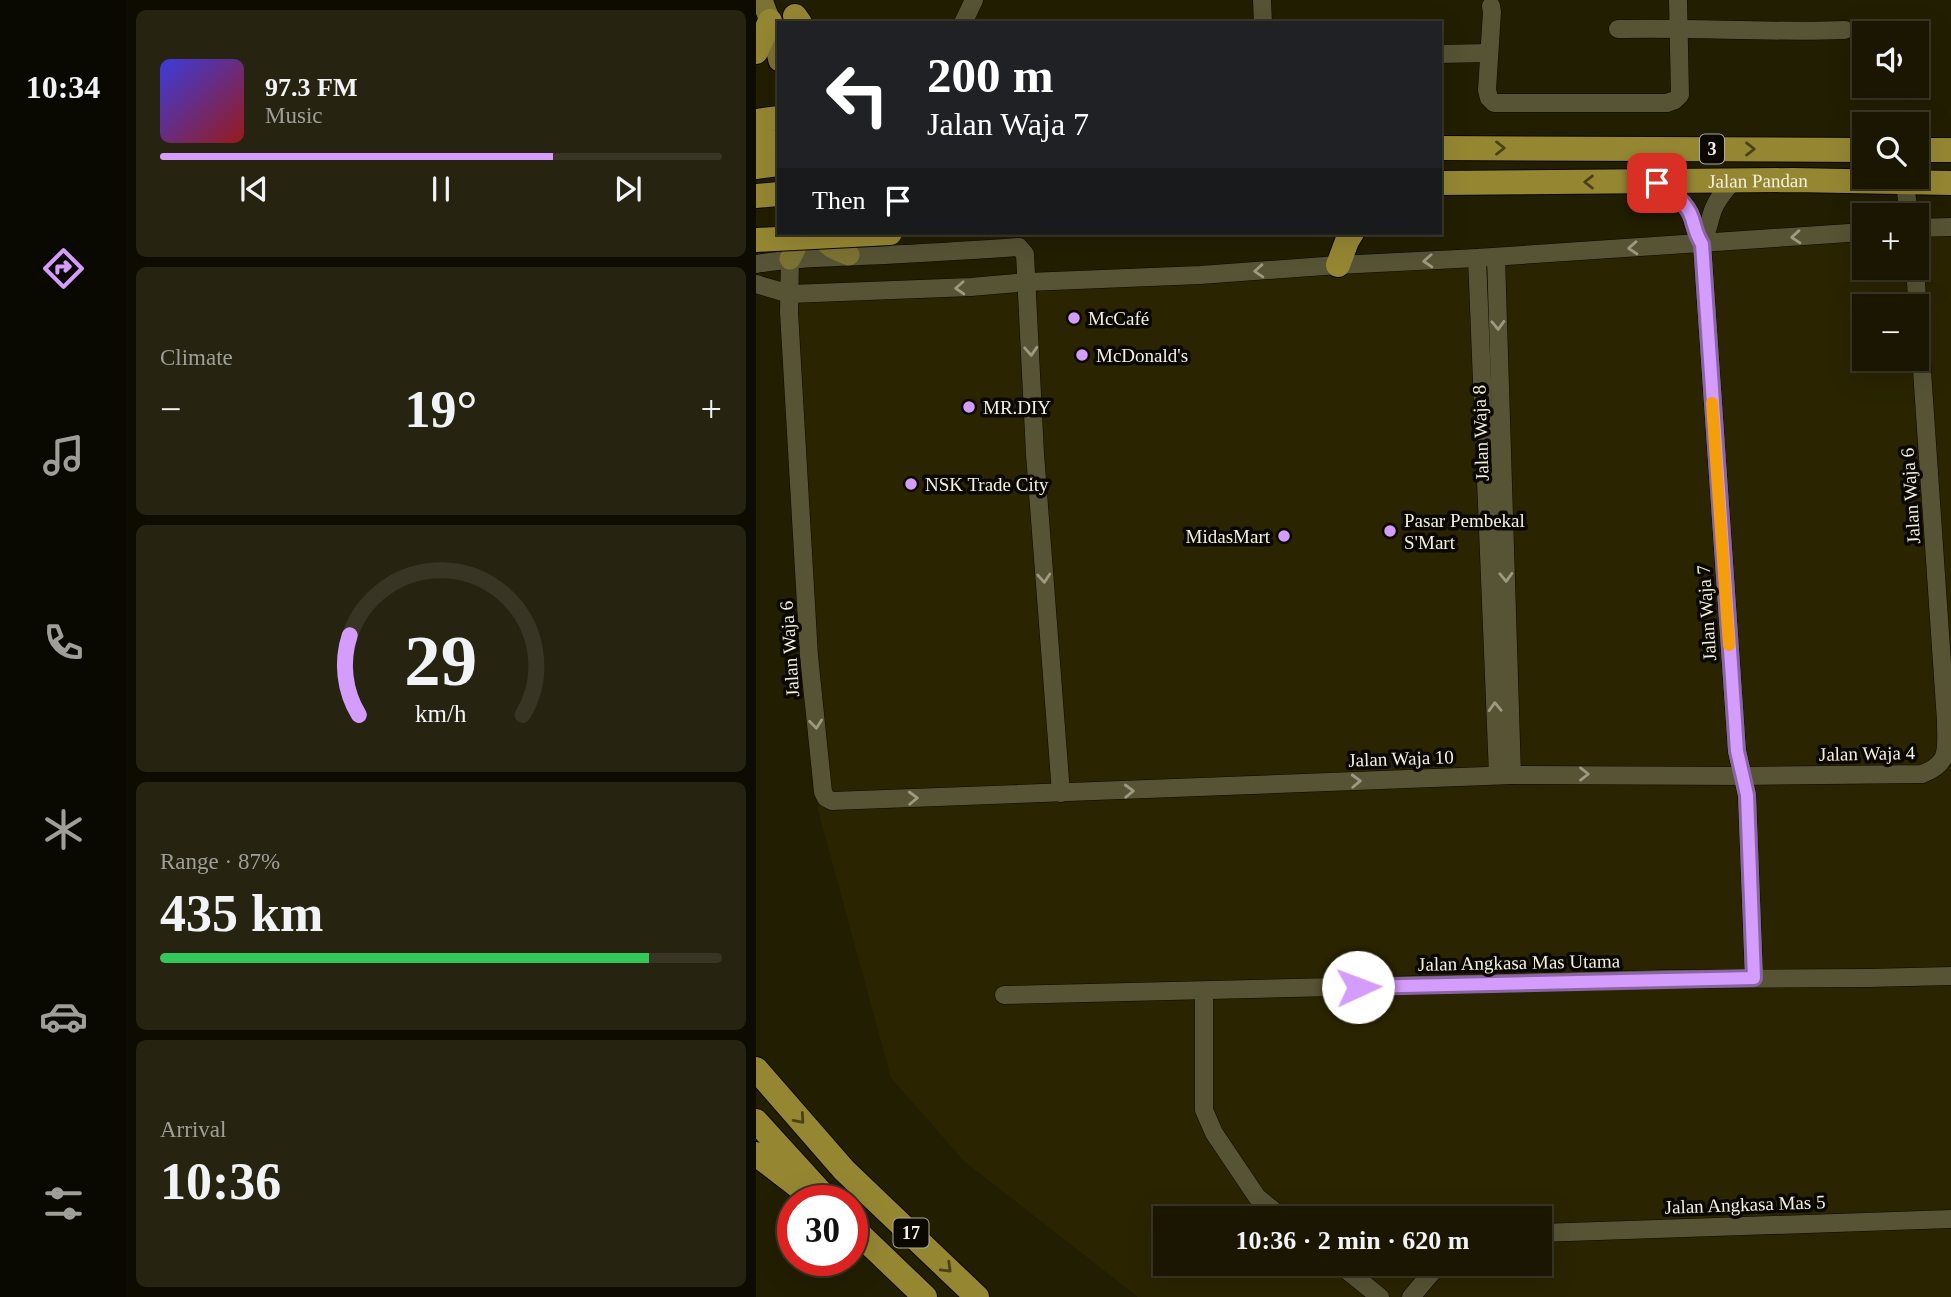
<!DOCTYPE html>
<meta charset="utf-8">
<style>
body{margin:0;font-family:"Times New Roman",serif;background:#272311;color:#f1f3f6;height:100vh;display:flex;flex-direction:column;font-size:26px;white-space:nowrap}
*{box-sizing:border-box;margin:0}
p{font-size:23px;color:#9f9f99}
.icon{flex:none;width:38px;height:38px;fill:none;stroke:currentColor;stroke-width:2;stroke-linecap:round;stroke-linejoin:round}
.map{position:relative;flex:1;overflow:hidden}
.details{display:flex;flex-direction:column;gap:10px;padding:10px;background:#0e0c01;width:630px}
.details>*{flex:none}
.top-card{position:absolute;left:21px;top:21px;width:665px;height:214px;border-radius:0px;box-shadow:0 7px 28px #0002,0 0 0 2px #383524;background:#202124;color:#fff;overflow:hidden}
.fabs{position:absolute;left:1096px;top:21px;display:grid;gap:14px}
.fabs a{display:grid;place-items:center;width:77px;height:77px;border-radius:0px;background:#1a1602;box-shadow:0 7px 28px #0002,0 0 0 2px #383524;font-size:35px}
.speed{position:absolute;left:21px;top:1185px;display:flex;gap:14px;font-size:35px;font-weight:700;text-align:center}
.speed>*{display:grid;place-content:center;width:91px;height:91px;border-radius:50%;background:#1a1602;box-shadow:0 7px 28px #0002,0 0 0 2px #383524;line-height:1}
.speed .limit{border:10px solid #d22;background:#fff;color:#111}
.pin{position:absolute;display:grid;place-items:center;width:60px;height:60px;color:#fff;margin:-30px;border-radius:14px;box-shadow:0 4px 10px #0006}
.me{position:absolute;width:77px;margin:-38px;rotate:88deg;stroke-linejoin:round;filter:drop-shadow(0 0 5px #0008)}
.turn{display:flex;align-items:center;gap:24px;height:147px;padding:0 35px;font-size:32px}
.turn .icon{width:91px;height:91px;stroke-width:2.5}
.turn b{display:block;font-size:49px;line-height:60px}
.then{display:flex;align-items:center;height:66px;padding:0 35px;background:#0003;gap:14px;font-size:26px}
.big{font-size:52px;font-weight:700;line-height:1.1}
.details .widget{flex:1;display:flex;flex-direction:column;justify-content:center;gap:10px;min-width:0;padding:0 24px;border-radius:10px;background:#272311}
.details .dial{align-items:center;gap:0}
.dial svg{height:182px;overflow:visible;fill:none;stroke:#383524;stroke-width:7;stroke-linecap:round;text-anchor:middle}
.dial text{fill:#f1f3f6;stroke:none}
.song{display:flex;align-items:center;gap:21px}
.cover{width:84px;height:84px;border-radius:10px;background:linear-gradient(135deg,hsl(240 70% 55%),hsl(0 70% 35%))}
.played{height:7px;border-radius:4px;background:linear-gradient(90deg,#d49cfc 70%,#383524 70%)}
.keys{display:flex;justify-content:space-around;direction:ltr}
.heat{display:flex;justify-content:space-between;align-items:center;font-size:38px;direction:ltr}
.charge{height:10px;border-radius:5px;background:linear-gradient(90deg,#34c759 87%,#383524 0)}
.trip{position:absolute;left:397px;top:1206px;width:399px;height:70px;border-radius:0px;background:#1a1602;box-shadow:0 7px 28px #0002,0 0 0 2px #383524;font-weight:700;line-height:70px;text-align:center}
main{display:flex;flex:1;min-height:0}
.tab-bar{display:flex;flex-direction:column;width:126px;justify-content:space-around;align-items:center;background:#0a0901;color:#9f9f99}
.tab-bar .icon{width:49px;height:49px}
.tab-bar .selected{color:#d49cfc}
.tab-bar b{font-size:32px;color:#f1f3f6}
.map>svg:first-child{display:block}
.built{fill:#2a2400;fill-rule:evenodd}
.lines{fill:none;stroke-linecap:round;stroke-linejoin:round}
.minor-casing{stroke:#0c0700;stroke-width:19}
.major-casing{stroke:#0c0700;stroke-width:23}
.highway-casing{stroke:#0c0700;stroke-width:26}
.minor{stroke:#575335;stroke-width:18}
.major{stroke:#7c7233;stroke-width:21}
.highway{stroke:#958732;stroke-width:24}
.highway-bridge-casing{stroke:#0c0700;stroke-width:26;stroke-linecap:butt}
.highway-bridge{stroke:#958732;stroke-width:24}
.oneway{stroke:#494117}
.oneway2{stroke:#9d9a82}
.route-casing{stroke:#8a65a4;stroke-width:18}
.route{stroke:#d49cfc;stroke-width:12}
.slow{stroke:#f59e0b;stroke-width:12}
.poi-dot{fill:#d49cfc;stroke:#0a0801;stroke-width:2.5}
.labels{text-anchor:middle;stroke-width:7;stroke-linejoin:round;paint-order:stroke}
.shield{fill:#0a0801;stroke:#adaa9c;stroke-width:2}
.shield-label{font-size:18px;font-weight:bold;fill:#f3f0df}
.street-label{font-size:19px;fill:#f3f0df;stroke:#0a0801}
.poi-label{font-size:19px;fill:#f3f0df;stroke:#0a0801;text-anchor:start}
</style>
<main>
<nav class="tab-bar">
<b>10:34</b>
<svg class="icon selected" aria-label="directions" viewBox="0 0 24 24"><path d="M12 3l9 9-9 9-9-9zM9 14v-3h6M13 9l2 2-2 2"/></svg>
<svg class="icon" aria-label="music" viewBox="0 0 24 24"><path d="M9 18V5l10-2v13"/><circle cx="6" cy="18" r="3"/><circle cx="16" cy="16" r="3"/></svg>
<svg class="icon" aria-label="phone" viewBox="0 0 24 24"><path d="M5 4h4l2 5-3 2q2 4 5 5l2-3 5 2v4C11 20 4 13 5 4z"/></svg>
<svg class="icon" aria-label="climate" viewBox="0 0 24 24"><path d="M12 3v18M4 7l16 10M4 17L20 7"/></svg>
<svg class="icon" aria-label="car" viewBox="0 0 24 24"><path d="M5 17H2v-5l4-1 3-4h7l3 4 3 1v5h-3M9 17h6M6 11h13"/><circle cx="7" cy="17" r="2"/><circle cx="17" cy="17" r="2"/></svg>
<svg class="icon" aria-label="filters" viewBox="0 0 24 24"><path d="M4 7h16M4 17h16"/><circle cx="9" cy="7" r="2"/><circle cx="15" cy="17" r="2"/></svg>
</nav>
<section class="details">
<div class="widget">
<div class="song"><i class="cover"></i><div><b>97.3 FM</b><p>Music</p></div></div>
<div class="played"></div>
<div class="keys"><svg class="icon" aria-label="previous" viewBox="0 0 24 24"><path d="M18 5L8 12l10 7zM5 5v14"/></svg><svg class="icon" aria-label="pause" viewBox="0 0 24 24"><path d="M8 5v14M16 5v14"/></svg><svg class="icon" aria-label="next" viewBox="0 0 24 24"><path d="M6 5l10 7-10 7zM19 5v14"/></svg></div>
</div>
<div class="widget"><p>Climate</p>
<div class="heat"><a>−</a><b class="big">19°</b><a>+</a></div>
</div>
<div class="widget dial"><svg viewBox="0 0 100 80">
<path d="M14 69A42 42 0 1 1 86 69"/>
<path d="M14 69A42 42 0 0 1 10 34" stroke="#d49cfc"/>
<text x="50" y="56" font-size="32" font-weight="700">29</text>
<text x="50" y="72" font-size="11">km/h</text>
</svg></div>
<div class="widget"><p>Range · 87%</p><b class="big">435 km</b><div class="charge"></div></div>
<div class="widget"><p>Arrival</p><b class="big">10:36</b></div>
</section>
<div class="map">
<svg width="1195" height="1297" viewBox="0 0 1195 1297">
<rect width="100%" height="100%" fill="#221e02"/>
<path class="built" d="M1195,225V1297H382L208,1161L135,1078L62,810L35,296L1108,232V268H1160V228ZM1108,306H1160V359H1108ZM410,1218H784V1264H410Z"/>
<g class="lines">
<defs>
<g id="minor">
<polyline points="506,0 507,23"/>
<polyline points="735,6 736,12 731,90 733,98 738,103 911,103 919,100 924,95 922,0"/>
<polyline points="207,23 218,0"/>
<path d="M862,29C938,27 1013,33 1089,30"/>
<polyline points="684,54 733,53"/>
<path d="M901,183C915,192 930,201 936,218C939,228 940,235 946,244L981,751L991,795L998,978"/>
<polyline points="1149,184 1153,215"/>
<polyline points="1160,228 1195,227"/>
<path d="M946,244C951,233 953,222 957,210C961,199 969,190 977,181"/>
<polyline points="740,257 756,775"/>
<polyline points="721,258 742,775"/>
<path d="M34,259L33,312L53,656L67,792L70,798L76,801L756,775L987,776L1166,774C1195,763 1190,749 1190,721L1159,268"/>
<path d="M0,264C43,257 86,257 129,255C174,253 219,250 263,247L269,254L279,454L305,793"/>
<polyline points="0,284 34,294 215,287 272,282 444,275 582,265 721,258 1108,232"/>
<polyline points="448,991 448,1110 458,1133 501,1197 527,1218"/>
<polyline points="248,995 911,979 1112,978 1195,976"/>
<polyline points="784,1233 1195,1219"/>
<polyline points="583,1264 624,1297"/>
<polyline points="655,1297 683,1264"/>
</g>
<g id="major">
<polyline points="6,0 14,21 23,61"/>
<path d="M65,233C69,247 81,250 93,255"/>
<polyline points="34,259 47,233"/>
</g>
<g id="highway">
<polyline points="39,16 44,23"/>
<polyline points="0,52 14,21"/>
<polyline points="0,121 23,118"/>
<polyline points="0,144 23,142"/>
<polyline points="684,148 1108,150"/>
<polyline points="1160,150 1195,150"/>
<polyline points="0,167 23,164"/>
<path id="s1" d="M684,183L1037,180L1195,183"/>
<polyline points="0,196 23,194"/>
<polyline points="582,265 591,241 596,233"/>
<polyline points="0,1069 88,1170 221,1297"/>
<polyline points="0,1121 72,1200"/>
<polyline points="0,1154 48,1191"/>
<polyline points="96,1227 169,1297"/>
</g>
</defs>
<use href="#minor" class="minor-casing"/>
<use href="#major" class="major-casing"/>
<use href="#highway" class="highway-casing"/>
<use href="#minor" class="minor"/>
<use href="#major" class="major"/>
<use href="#highway" class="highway"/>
<defs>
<polyline id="highway-bridge" points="0,240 134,233"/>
</defs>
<use href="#highway-bridge" class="highway-bridge-casing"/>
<use href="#highway-bridge" class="highway-bridge"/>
</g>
<defs><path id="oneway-chevron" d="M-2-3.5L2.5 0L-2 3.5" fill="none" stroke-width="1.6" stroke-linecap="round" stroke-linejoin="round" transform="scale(1.75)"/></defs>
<g class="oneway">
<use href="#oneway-chevron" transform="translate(744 148)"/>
<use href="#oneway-chevron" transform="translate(994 149)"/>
<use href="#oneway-chevron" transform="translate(833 182) rotate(180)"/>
<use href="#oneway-chevron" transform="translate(44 1119) rotate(49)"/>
<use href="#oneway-chevron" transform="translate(191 1268) rotate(44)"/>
</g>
<g class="oneway2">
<use href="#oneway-chevron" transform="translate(1040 237) rotate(176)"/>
<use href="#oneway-chevron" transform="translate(877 248) rotate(176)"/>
<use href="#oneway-chevron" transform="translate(672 261) rotate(177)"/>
<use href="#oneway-chevron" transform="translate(503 271) rotate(176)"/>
<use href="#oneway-chevron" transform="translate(204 288) rotate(177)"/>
<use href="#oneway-chevron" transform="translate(742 325) rotate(88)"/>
<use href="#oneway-chevron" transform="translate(275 351) rotate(87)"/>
<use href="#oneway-chevron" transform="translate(750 577) rotate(88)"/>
<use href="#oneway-chevron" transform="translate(288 578) rotate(86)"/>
<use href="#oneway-chevron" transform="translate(739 707) rotate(-92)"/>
<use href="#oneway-chevron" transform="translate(60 724) rotate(84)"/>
<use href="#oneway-chevron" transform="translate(828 774)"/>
<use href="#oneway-chevron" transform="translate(600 781) rotate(-2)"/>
<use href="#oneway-chevron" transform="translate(373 791) rotate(-2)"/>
<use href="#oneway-chevron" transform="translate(157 798) rotate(-2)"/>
</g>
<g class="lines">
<defs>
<path id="route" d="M602,987L998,978L991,795L981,751L946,244C940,235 939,228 936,218C930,201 915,192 901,183"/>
</defs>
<use href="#route" class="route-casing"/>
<use href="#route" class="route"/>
<polyline class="slow" points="956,403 973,645"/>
</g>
<g class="poi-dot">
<circle cx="318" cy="318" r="7"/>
<circle cx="326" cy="355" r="7"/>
<circle cx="213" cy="407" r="7"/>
<circle cx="155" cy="484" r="7"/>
<circle cx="634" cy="531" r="7"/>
<circle cx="528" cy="536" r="7"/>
</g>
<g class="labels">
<g class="shield">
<rect x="944" y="134.5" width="24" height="29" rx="5"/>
<rect x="137.5" y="1218.5" width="35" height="29" rx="5"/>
</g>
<g class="shield-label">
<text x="956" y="155">3</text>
<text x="155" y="1239">17</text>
</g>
<g class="street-label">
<text dy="7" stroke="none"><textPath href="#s1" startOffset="318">Jalan Pandan</textPath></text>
<text transform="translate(724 433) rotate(-92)" y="7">Jalan Waja 8</text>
<text transform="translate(1154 496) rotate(-94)" y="7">Jalan Waja 6</text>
<text transform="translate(950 613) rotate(-94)" y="7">Jalan Waja 7</text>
<text transform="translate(33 649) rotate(-94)" y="7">Jalan Waja 6</text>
<text transform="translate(1111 753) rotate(-1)" y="7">Jalan Waja 4</text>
<text transform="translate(645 758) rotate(-2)" y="7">Jalan Waja 10</text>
<text transform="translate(763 962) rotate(-1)" y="7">Jalan Angkasa Mas Utama</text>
<text transform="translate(989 1204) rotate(-2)" y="7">Jalan Angkasa Mas 5</text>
</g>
<g class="poi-label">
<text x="332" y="325">McCafé</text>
<text x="340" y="362">McDonald's</text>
<text x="227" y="414">MR.DIY</text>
<text x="169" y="491">NSK Trade City</text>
<text x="648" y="527">Pasar Pembekal<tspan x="648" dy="22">S'Mart</tspan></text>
<text x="514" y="543" text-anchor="end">MidasMart</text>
</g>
</g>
</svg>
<div class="fabs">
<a><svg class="icon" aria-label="sound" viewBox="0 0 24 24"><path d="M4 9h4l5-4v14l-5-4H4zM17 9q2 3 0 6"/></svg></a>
<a><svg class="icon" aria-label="search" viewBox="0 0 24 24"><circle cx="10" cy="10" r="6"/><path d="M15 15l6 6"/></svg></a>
<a>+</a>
<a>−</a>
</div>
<div class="speed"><div class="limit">30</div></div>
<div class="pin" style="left:901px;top:183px;background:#d93025"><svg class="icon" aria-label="arrive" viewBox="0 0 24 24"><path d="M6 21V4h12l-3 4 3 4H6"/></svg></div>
<svg class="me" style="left:602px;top:987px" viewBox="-20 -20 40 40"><circle r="19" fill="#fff"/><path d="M0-13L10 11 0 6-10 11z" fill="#d49cfc"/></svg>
<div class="trip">10:36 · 2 min · 620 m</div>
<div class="top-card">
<div class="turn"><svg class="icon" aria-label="left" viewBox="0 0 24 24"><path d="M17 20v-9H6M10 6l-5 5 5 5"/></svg><div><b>200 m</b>Jalan Waja 7</div></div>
<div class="then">Then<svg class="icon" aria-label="arrive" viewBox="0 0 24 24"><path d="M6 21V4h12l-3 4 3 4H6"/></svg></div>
</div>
</div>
</main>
